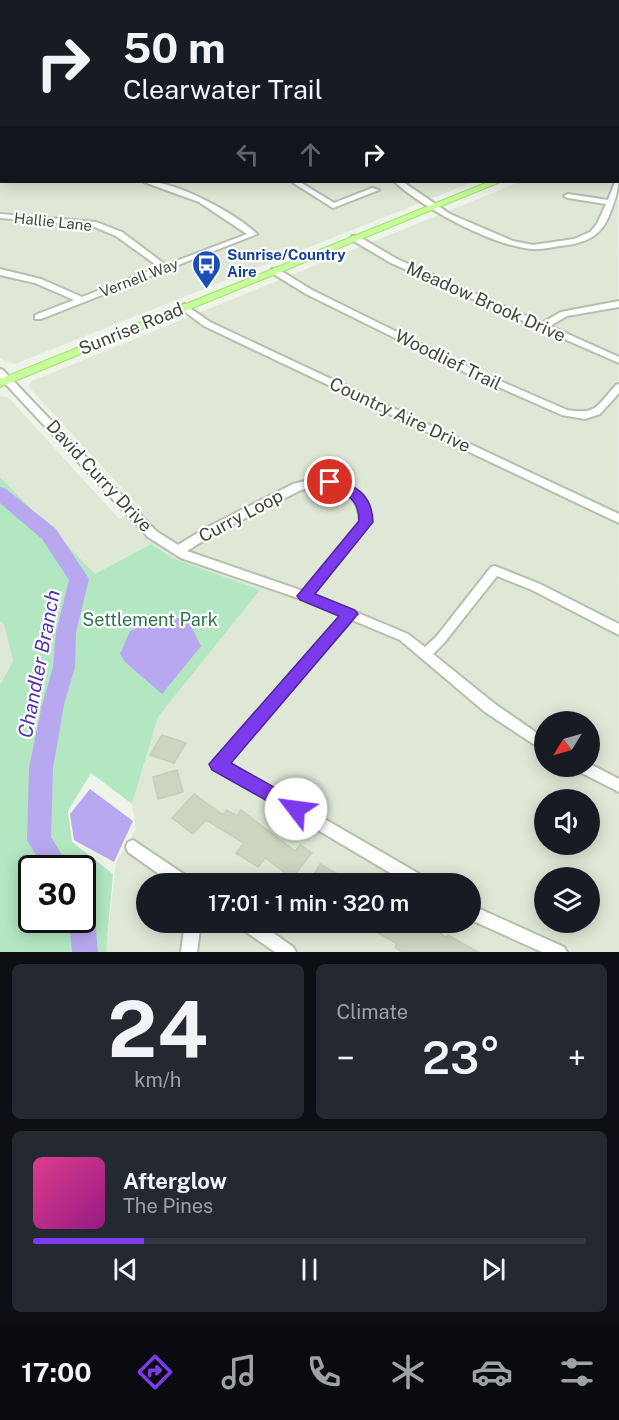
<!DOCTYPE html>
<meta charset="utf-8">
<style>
body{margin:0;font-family:"Public Sans",sans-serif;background:#242831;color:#f1f3f6;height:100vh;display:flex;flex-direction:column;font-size:22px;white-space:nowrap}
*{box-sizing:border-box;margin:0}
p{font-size:20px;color:#9ea1a6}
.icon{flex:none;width:33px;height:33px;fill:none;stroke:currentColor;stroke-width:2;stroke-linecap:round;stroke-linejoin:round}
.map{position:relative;height:952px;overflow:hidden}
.drawer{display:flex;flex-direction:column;gap:12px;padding:12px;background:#0d0f14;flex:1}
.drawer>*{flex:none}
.top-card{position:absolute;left:0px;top:0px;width:620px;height:183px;box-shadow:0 3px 15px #0003;background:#171b24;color:#f1f3f6;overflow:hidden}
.needle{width:39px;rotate:233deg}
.fabs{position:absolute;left:534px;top:711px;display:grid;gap:12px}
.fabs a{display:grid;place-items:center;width:66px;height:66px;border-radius:50%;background:#171b24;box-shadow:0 3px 15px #0003;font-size:30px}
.speed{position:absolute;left:18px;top:855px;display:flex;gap:12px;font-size:30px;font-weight:700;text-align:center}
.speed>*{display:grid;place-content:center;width:78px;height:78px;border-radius:50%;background:#171b24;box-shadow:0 3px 15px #0003;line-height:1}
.speed .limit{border:3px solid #111;border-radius:9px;background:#fff;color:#111}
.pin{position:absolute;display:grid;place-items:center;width:51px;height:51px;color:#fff;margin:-26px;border:3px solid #fff;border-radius:50%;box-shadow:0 2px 6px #0007}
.me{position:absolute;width:66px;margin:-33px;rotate:300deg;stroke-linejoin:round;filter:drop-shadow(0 0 4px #0008)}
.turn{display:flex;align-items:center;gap:21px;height:126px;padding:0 24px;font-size:27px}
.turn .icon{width:78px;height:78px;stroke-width:2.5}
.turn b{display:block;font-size:42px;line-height:51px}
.lanes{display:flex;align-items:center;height:57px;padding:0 24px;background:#0003;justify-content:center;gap:30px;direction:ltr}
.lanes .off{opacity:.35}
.big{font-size:45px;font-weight:600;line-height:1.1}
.drawer .widget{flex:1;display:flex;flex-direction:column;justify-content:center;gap:9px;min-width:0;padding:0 21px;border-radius:9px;background:#242831}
.drawer .dial{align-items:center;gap:0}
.dial b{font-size:78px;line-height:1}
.song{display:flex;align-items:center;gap:18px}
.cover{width:72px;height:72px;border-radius:9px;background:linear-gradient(135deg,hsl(330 70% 55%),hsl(310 70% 35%))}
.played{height:6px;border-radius:3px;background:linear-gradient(90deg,#7c3aed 20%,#363941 20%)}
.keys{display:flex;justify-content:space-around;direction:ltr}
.heat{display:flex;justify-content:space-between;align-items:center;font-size:33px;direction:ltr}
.drawer .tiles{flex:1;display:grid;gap:12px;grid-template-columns:1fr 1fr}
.widget:last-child{grid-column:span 2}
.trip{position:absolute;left:136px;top:873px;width:345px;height:60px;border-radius:30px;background:#171b24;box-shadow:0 3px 15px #0003;font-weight:600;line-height:60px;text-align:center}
.tabs{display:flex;height:96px;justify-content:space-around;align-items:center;background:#090b0e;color:#9ea1a6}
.tabs .icon{width:42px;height:42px}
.tabs .on{color:#7c3aed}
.tabs b{font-size:27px;color:#f1f3f6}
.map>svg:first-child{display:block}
.residential{fill:#dfe8d7;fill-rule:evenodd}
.education{fill:#dfedd4}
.green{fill:#b3e7c2;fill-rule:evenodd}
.water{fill:#b8a8ef}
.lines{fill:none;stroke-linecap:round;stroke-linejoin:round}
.river{fill:#b8a8ef;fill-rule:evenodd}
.building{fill:#ccd5bf;stroke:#c3d0b2;stroke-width:1.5}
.minor-casing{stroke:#b6bfac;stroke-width:4}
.major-casing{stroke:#a3e16b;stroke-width:2}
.minor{fill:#fff;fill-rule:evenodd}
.major{fill:#c7fb9b;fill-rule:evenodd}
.route{fill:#7c3aed;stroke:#51269a;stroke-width:1.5}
.labels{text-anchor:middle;stroke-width:4.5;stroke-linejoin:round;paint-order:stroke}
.far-street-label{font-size:15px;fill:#414838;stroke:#fff}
.far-transit-label{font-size:15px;font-weight:bold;fill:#164399;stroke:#fff;text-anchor:start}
.street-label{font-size:18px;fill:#414838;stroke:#fff}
.park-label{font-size:18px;fill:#2c784e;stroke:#fff}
.water-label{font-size:20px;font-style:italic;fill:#5233b1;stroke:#fff}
</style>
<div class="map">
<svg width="619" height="952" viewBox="0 0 619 952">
<rect width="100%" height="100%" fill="#eef4e9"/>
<g class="residential">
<polygon points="0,0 128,1 2,2 2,182 473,182 15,364 4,361 0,358"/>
<path d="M618,144L619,952H106L116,862L136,829L132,804L158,717L260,590L173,558L151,544L95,575L0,477V396L8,397L119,519L140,508L28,386L32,381L519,182H618ZM544,722H590V766H544ZM544,800H590V844H544ZM544,878H590V922H544ZM147,884H471V922H147Z"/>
<polygon points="0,621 4,625 13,661 0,685"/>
</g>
<polygon class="education" points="154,0 567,0 571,1 157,2"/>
<path class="green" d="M0,477L95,574L151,544L173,558L260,590L158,717L132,804L91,773L68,811L72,842L113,874L106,952H0V685L13,661L4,625L0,621ZM32,868H82V920H32Z"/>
<g class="water">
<polygon points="179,618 190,624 201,646 162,694 125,662 120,654 130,631 153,621"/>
<polygon points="90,789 133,821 114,862 74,840 70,814"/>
</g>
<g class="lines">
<g class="river">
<polygon points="0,487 6,489 56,529 89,579 76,632 75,667 64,705 53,768 51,837 70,868 44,868 27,840 29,768 42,705 53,667 56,632 69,580 42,539 0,503"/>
<polygon points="82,908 91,911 95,920 98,952 72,952 69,920 82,920"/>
</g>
</g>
<g class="building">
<polygon points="162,735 186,743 174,763 150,755"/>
<polygon points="177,770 183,792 158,799 153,777"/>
<polygon points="194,794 223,815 227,810 237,816 241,810 295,851 300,845 312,853 292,878 265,858 258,867 236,853 244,843 206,820 193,834 172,818"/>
<polygon points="320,864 355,884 308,884"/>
<polygon points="360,922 425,922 447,938 448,935 478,952 401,952 395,947 397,944"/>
</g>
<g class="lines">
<defs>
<g id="minor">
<polygon points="59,0 67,0 56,2"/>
<polygon points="80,0 87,0 88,2 82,2"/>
<polygon points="131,0 138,0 139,2 133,2"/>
<polygon points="143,0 150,0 151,2 145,2"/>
<polygon points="2,15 2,19 0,20 0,16"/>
<polygon points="2,58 2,62 0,63 0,59"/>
<rect x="0" y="79" width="2" height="4"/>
<rect x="0" y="120" width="2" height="5"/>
<rect x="618" y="136" width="1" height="4"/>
<rect x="0" y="164" width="2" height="4"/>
<path d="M618,180C619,191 613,206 608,218C600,236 586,242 568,245C556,246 542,250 531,249C492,245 424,209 395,182H403L450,214L513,241L533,245L574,239L590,232L597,224L606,204L568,198L564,196L568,194L608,200L615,182Z"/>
<path d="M144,182C173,179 236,214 257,234L41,319H35V315L74,300L35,283L0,275V269L41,279L82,297L159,267L116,236L92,226L0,218V214L96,222L122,232L166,265L247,234L199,202Z"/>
<polygon points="292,182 300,182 334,203 372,188 379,190 333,208"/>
<polygon points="352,236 358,236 397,259 542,323 561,312 619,301 619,307 567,316 550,326 619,357 619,363 391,263 352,240"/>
<path d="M272,269H278L312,290L468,367L567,410C597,415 597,406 616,385L619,384V393L600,414L585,419L562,415L462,371L306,294L272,273Z"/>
<polygon points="184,304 210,322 619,514 619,523 204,326 181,309 180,307"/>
<path d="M0,369L3,370L156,531L178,545L204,529L293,484C328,474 368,479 371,522L313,594L408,634L425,647L436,637L491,567L495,566L540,584L619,624V635L532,590L497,576L444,643L433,654L495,704L544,738V751L485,712L400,640L352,620L228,763L428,879L430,884H409L213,768L211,764L341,616L301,599L181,558L148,537L0,378ZM320,486C344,488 358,495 360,521L303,591L187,551L212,535L301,490Z"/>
<polygon points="590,764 619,779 619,792 576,770 574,766 590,766"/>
<polygon points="133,840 191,879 193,884 173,884 128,852 126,847 128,842"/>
<polygon points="471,905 564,947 567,952 542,952 471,920"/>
<polygon points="185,922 201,922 197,952 181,952"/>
<polygon points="237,922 258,922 293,947 296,952 275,952 239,927"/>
</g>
<g id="major">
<rect x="618" y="129" width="1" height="6"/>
<polygon points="488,182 500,182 0,387 0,379"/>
</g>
</defs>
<use href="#minor" class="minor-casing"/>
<use href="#major" class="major-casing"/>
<use href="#minor" class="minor"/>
<use href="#major" class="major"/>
</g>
<path class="route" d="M330,478C356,485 372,494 373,522L315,594L355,610L358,614L231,763L302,803L305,809L302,815L296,817L212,770L209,764L339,616L300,600L297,596L359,521C359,496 345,495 326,486L324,482Z"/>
<defs>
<symbol id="bus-pin" viewBox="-11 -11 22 30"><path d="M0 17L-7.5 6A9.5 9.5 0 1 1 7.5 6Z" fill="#1a4fb4" stroke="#fff"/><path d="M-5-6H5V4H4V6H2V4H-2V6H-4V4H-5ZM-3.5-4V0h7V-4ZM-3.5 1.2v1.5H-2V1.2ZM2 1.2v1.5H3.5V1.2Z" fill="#fff"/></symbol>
</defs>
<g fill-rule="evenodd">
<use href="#bus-pin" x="190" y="248" width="33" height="45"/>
</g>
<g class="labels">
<g class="far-street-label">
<text transform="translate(53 222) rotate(6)" y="5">Hallie Lane</text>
<text transform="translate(139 278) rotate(-21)" y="5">Vernell Way</text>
</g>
<g class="far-transit-label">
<text x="227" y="260">Sunrise/Country<tspan x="227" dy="17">Aire</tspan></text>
</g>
<g class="street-label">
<text transform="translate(486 302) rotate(24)" y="6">Meadow Brook Drive</text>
<text transform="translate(131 329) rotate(-22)" y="6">Sunrise Road</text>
<text transform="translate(448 360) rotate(26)" y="6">Woodlief Trail</text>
<text transform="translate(400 415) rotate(25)" y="6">Country Aire Drive</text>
<text transform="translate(99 476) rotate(47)" y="6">David Curry Drive</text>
<text transform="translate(241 516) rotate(-28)" y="6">Curry Loop</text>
</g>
<g class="park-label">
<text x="150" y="626">Settlement Park</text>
</g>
<g class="water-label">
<text transform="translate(39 664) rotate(-79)" y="7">Chandler Branch</text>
</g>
</g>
</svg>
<div class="fabs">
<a><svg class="needle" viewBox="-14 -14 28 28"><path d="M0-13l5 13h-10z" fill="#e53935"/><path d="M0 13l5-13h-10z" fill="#9ea1a6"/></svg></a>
<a><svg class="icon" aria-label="sound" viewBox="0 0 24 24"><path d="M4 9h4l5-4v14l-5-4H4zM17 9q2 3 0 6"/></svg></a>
<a><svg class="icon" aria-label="layers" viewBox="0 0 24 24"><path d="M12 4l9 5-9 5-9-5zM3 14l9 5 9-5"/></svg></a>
</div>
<div class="speed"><div class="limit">30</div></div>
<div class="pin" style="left:330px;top:482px;background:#d93025"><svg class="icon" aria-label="arrive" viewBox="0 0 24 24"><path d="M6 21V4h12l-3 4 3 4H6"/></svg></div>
<svg class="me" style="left:296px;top:809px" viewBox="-20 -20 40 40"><circle r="19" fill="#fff"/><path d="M0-13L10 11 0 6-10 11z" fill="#7c3aed"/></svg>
<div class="trip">17:01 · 1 min · 320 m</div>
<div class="top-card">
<div class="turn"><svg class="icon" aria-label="right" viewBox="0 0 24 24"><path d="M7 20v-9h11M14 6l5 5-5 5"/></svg><div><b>50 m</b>Clearwater Trail</div></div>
<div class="lanes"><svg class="icon off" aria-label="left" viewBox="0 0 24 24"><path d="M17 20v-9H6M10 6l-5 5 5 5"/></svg><svg class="icon off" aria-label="ahead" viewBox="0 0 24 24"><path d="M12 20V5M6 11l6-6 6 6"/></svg><svg class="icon" aria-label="right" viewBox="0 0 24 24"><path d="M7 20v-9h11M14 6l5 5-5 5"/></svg></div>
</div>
</div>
<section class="drawer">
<div class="tiles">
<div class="widget dial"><b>24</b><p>km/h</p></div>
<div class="widget"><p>Climate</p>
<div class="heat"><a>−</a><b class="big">23°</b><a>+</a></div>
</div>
<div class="widget">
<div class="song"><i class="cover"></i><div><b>Afterglow</b><p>The Pines</p></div></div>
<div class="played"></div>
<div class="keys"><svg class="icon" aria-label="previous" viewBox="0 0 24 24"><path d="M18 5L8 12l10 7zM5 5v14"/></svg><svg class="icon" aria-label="pause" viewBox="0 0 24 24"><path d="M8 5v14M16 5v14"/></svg><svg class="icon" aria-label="next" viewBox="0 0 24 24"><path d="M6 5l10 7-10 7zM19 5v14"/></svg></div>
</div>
</div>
</section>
<nav class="tabs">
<b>17:00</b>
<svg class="icon on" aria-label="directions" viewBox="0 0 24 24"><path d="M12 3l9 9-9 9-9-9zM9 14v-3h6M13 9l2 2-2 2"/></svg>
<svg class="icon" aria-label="music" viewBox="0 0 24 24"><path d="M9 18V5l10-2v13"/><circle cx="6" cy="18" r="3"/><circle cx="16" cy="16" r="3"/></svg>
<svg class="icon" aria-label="phone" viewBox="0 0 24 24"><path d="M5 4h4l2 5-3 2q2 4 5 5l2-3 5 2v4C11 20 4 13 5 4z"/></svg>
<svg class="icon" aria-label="climate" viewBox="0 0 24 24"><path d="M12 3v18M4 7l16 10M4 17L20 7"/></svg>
<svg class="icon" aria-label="car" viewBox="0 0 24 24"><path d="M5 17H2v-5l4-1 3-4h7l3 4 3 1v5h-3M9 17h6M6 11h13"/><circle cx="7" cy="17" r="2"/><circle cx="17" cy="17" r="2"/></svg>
<svg class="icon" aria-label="filters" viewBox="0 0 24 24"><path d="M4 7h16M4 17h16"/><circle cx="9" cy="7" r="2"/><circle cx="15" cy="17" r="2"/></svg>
</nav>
